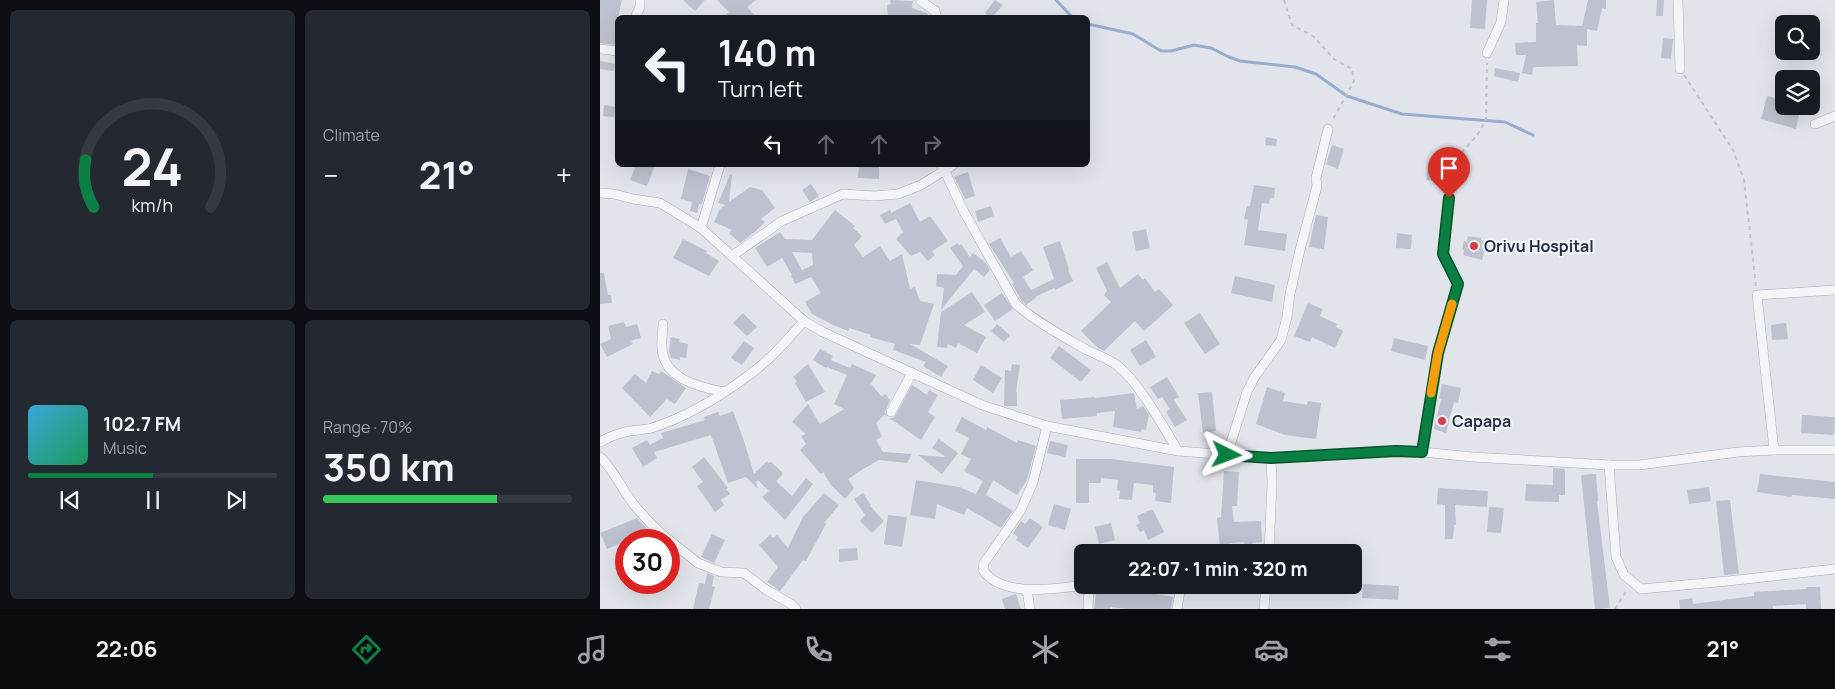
<!DOCTYPE html>
<meta charset="utf-8">
<style>
body{margin:0;font-family:Manrope,sans-serif;background:#242831;color:#f1f3f6;height:100vh;display:flex;flex-direction:column;font-size:19px;white-space:nowrap}
*{box-sizing:border-box;margin:0}
p{font-size:16px;color:#9ea1a6}
.icon{flex:none;width:28px;height:28px;fill:none;stroke:currentColor;stroke-width:2;stroke-linecap:round;stroke-linejoin:round}
.map{position:relative;flex:1;overflow:hidden}
.sheet{display:flex;flex-direction:column;gap:10px;padding:10px;background:#0d0f14;width:600px}
.sheet>*{flex:none}
.banner{position:absolute;left:15px;top:15px;width:475px;height:152px;border-radius:8px;box-shadow:0 5px 20px #0002;background:#171b24;color:#f1f3f6;overflow:hidden}
.tools{position:absolute;left:1175px;top:15px;display:grid;gap:10px}
.tools a{display:grid;place-items:center;width:45px;height:45px;border-radius:8px;background:#171b24;box-shadow:0 5px 20px #0002;font-size:25px}
.speed{position:absolute;left:15px;top:529px;display:flex;gap:10px;font-size:25px;font-weight:700;text-align:center}
.speed>*{display:grid;place-content:center;width:65px;height:65px;border-radius:50%;background:#171b24;box-shadow:0 5px 20px #0002;line-height:1}
.speed .limit{border:8px solid #d22;background:#fff;color:#111}
.pin{position:absolute;display:grid;place-items:center;width:42px;height:42px;color:#fff;margin:-51px -21px;border-radius:50% 50% 50% 0;rotate:-45deg;box-shadow:0 0 5px #0007}
.pin .icon{rotate:45deg}
.me{position:absolute;width:55px;margin:-28px;rotate:93deg;stroke-linejoin:round;filter:drop-shadow(0 0 4px #0008)}
.turn{display:flex;align-items:center;gap:18px;height:105px;padding:0 20px;font-size:22px}
.turn .icon{width:65px;height:65px;stroke-width:2.5}
.turn b{display:block;font-size:35px;line-height:42px}
.lanes{display:flex;align-items:center;height:48px;padding:0 20px;background:#0003;justify-content:center;gap:25px;direction:ltr}
.lanes .off{opacity:.35}
.big{font-size:38px;font-weight:700;line-height:1.1}
.sheet .card{flex:1;display:flex;flex-direction:column;justify-content:center;gap:8px;min-width:0;padding:0 18px;border-radius:8px;background:#242831}
.sheet .dial{align-items:center;gap:0}
.dial svg{height:130px;overflow:visible;fill:none;stroke:#363941;stroke-width:7;stroke-linecap:round;text-anchor:middle}
.dial text{fill:#f1f3f6;stroke:none}
.song{display:flex;align-items:center;gap:15px}
.cover{width:60px;height:60px;border-radius:8px;background:linear-gradient(135deg,hsl(200 70% 55%),hsl(150 70% 35%))}
.played{height:5px;border-radius:2px;background:linear-gradient(90deg,#0b8043 50%,#363941 50%)}
.keys{display:flex;justify-content:space-around;direction:ltr}
.heat{display:flex;justify-content:space-between;align-items:center;font-size:28px;direction:ltr}
.charge{height:8px;border-radius:4px;background:linear-gradient(90deg,#34c759 70%,#363941 0)}
.sheet .tiles{flex:1;display:grid;gap:10px;grid-template-columns:repeat(2,1fr)}
.trip{position:absolute;left:474px;top:544px;width:288px;height:50px;border-radius:8px;background:#171b24;box-shadow:0 5px 20px #0002;font-weight:700;line-height:50px;text-align:center}
.tabs{display:flex;height:80px;justify-content:space-around;align-items:center;background:#090b0e;color:#9ea1a6}
.tabs .icon{width:35px;height:35px}
.tabs .selected{color:#0b8043}
.tabs b{font-size:22px;color:#f1f3f6}
main{display:flex;flex:1;min-height:0}
.map>svg:first-child{display:block}
.lines{fill:none;stroke-linecap:round;stroke-linejoin:round}
.stream{stroke:#99aecd;stroke-width:3}
.building{fill:#bdc2ce;fill-rule:evenodd}
.minor-casing{stroke:#a9aeb9;stroke-width:10}
.path{stroke:#bfc2c9;stroke-width:2;stroke-dasharray:4 4;stroke-linecap:butt}
.minor{stroke:#f4f5f8;stroke-width:9}
.route-casing{stroke:#07532c;stroke-width:12}
.route{stroke:#0b8043;stroke-width:9}
.slow{stroke:#f59e0b;stroke-width:9}
.poi-dot{fill:#d93c47;stroke:#f0f3f8;stroke-width:2}
.labels{text-anchor:middle;stroke-width:4.5;stroke-linejoin:round;paint-order:stroke}
.poi-label{font-size:16px;font-weight:bold;fill:#272f44;stroke:#f0f3f8;text-anchor:start}
</style>
<main>
<section class="sheet">
<div class="tiles">
<div class="card dial"><svg viewBox="0 0 100 80">
<path d="M14 69A42 42 0 1 1 86 69"/>
<path d="M14 69A42 42 0 0 1 9 40" stroke="#0b8043"/>
<text x="50" y="56" font-size="32" font-weight="700">24</text>
<text x="50" y="72" font-size="11">km/h</text>
</svg></div>
<div class="card"><p>Climate</p>
<div class="heat"><a>−</a><b class="big">21°</b><a>+</a></div>
</div>
<div class="card">
<div class="song"><i class="cover"></i><div><b>102.7 FM</b><p>Music</p></div></div>
<div class="played"></div>
<div class="keys"><svg class="icon" aria-label="previous" viewBox="0 0 24 24"><path d="M18 5L8 12l10 7zM5 5v14"/></svg><svg class="icon" aria-label="pause" viewBox="0 0 24 24"><path d="M8 5v14M16 5v14"/></svg><svg class="icon" aria-label="next" viewBox="0 0 24 24"><path d="M6 5l10 7-10 7zM19 5v14"/></svg></div>
</div>
<div class="card"><p>Range · 70%</p><b class="big">350 km</b><div class="charge"></div></div>
</div>
</section>
<div class="map">
<svg width="1235" height="609" viewBox="0 0 1235 609">
<rect width="100%" height="100%" fill="#e1e4eb"/>
<g class="lines">
<g class="stream">
<polyline points="456,0 473,18"/>
<polyline points="488,24 533,34 561,51 571,51 594,45 611,48 629,57 640,61 695,67 716,74 747,96 802,114 905,122 933,135"/>
</g>
</g>
<g class="building">
<polygon points="0,0 22,0 18,18 17,45 0,43"/>
<polygon points="83,0 105,0 95,11"/>
<polygon points="117,0 156,0 147,7 157,18 122,18 129,12"/>
<polygon points="290,0 313,1 312,8 327,13 330,18 288,17 287,5 291,4"/>
<polygon points="395,0 403,5 391,18 385,13"/>
<polygon points="872,0 887,0 885,29 870,28"/>
<polygon points="954,0 956,25 982,26 988,0 1006,0 1006,9 1002,8 997,31 987,29 987,46 977,45 978,66 933,67 932,75 922,73 926,55 916,55 915,43 936,42 936,23 938,23 936,2"/>
<polygon points="1057,0 1064,0 1063,16 1056,16"/>
<polygon points="1063,38 1073,39 1071,59 1061,58"/>
<polygon points="0,61 15,64 14,71 0,69"/>
<polygon points="895,68 920,73 918,82 894,76"/>
<polygon points="1167,96 1184,100 1184,106 1201,106 1196,129 1161,119"/>
<polygon points="4,105 15,107 14,117 3,116"/>
<polygon points="666,137 677,139 676,146 665,145"/>
<polygon points="732,145 744,149 738,169 726,164"/>
<polygon points="36,165 55,165 47,186 30,180"/>
<polygon points="259,165 279,165 279,179 258,178"/>
<polygon points="828,166 845,168 844,182 826,180"/>
<polygon points="88,169 110,176 102,204 99,204 97,213 90,211 92,202 81,199"/>
<polygon points="368,172 375,196 365,199 354,177"/>
<polygon points="130,175 132,176 129,202 150,187 162,190 175,208 161,219 165,222 156,231 140,243 129,233 132,230 114,222 120,209 125,205 118,203"/>
<polygon points="211,184 219,196 210,202 202,190"/>
<polygon points="654,185 675,188 674,198 670,198 669,204 662,203 658,230 687,234 685,251 644,245 648,220 644,219 647,206 650,206"/>
<polygon points="310,203 320,222 330,216 348,241 332,251 335,255 328,261 320,252 311,256 296,239 303,232 296,219 285,224 280,215 290,210 291,213"/>
<polygon points="391,206 394,216 378,222 375,211"/>
<path d="M235,210L255,226L253,228L262,236L254,245L263,257L280,246L290,261L302,254L310,289L315,287L320,301L334,304L320,345L310,344L348,366L341,377L323,366L326,362L293,350L295,344L270,337L271,335L249,328L248,331L231,324L212,314L205,302L221,293L211,277L195,284L191,276L192,275L182,258L167,267L155,248L180,232L185,239L212,240ZM192,252L212,253L213,265L202,270Z"/>
<polygon points="716,215 728,217 724,249 709,247"/>
<polygon points="546,229 550,248 536,251 532,232"/>
<polygon points="797,233 812,235 811,249 796,248"/>
<polygon points="868,236 881,238 881,240 887,241 882,260 863,255 864,250 862,249 864,241 867,242"/>
<polygon points="400,238 411,257 421,251 433,270 423,277 431,290 454,279 443,247 460,241 469,269 468,270 473,281 455,290 454,288 435,297 436,298 426,305 421,300 412,284 414,283 389,244"/>
<polygon points="83,239 107,251 106,253 119,261 109,276 73,258"/>
<polygon points="357,243 359,246 361,244 370,257 373,253 386,263 390,270 384,277 374,269 341,310 344,288 336,286 337,274 356,275 363,266 350,248"/>
<polygon points="507,262 520,288 538,274 543,280 545,278 555,292 559,289 573,305 544,331 535,321 504,351 498,348 481,331 511,302 504,295 507,291 496,268"/>
<polygon points="0,273 4,273 8,295 11,295 12,303 0,304"/>
<polygon points="635,276 675,285 672,302 631,293"/>
<polygon points="372,292 385,312 364,325 386,337 377,353 358,343 356,348 348,344 347,348 337,347 341,312"/>
<polygon points="402,293 413,309 395,321 384,305"/>
<polygon points="708,303 723,309 720,316 737,324 736,327 743,331 735,348 712,337 710,342 694,336"/>
<polygon points="143,313 157,327 147,336 133,323"/>
<polygon points="600,313 620,344 605,354 584,323"/>
<polygon points="24,322 26,327 37,324 41,338 31,341 33,344 7,357 0,344 11,339 8,326"/>
<polygon points="1186,323 1188,339 1172,340 1171,325"/>
<polygon points="397,324 410,335 404,342 391,331"/>
<polygon points="71,337 80,339 79,342 88,344 86,358 80,357 80,360 71,358 69,351"/>
<polygon points="794,338 828,346 825,360 791,351"/>
<polygon points="546,340 556,357 540,366 530,350"/>
<polygon points="144,341 154,348 142,365 131,358"/>
<polygon points="459,346 491,370 481,382 450,358"/>
<polygon points="220,349 233,356 231,360 250,368 252,364 276,375 271,384 282,397 285,394 290,400 285,412 287,417 284,415 276,423 282,437 276,440 283,452 312,454 307,463 279,460 265,468 248,479 254,488 245,499 231,485 223,472 221,474 200,450 206,444 201,436 206,434 192,422 208,404 220,424 244,409 234,404 247,375 227,367 226,368 213,360"/>
<polygon points="208,364 225,392 206,402 195,383 197,382 193,377"/>
<polygon points="412,364 420,365 416,392 417,392 417,406 404,406 405,370 411,371"/>
<polygon points="381,365 402,378 393,393 373,380"/>
<polygon points="52,371 59,374 61,371 86,388 75,404 67,399 50,417 22,388 35,374 46,383"/>
<polygon points="567,377 579,397 574,400 587,420 575,427 566,412 570,409 562,397 558,399 550,387"/>
<polygon points="842,384 861,388 858,403 854,402 846,433 834,429 841,399 839,399"/>
<polygon points="312,385 327,395 329,390 338,395 328,412 335,417 321,440 289,418 292,418 296,415"/>
<polygon points="667,387 685,393 683,401 707,405 708,401 721,403 716,439 685,435 656,424"/>
<polygon points="612,392 616,431 603,433 598,393"/>
<polygon points="534,393 537,409 543,406 549,414 546,430 542,429 541,432 513,427 515,411 497,413 497,416 462,419 460,400 495,397 495,398"/>
<polygon points="133,411 145,444 154,474 167,461 169,463 171,462 182,472 182,475 176,481 192,496 206,478 213,484 185,520 162,497 169,491 158,480 156,482 158,489 146,477 128,483 111,435 54,452 57,458 43,467 32,448 47,440 50,445 63,438 61,433 105,420 104,417 118,412 120,416"/>
<polygon points="1202,415 1235,417 1234,435 1201,433"/>
<polygon points="362,417 386,430 387,427 417,443 418,440 436,446 427,480 417,495 393,480 386,495 413,511 401,528 367,508 364,515 337,504 335,519 310,515 316,480 359,487 376,494 383,481 364,471 371,459 361,454 369,438 355,431"/>
<polygon points="339,439 358,453 342,474 318,455 346,457 332,448"/>
<polygon points="450,441 468,445 465,457 447,453"/>
<polygon points="104,457 128,488 126,489 130,494 121,500 124,505 115,512 97,486 103,482 92,467"/>
<polygon points="476,459 511,459 574,467 571,503 555,501 556,493 553,492 553,485 534,483 532,500 519,499 520,491 517,490 518,480 501,478 501,483 489,483 489,503 476,503"/>
<polygon points="953,468 965,469 965,495 959,495 959,502 925,501 926,484 953,485"/>
<polygon points="624,471 639,472 637,506 632,506 634,522 661,521 662,542 652,543 653,548 645,548 644,542 629,543 630,547 620,548 617,518 621,517"/>
<polygon points="996,474 998,501 997,501 1010,608 999,609 995,609 981,475"/>
<polygon points="1160,474 1235,482 1235,499 1192,495 1191,497 1157,492"/>
<polygon points="1109,487 1111,501 1089,504 1087,490"/>
<polygon points="838,488 888,491 887,507 855,505 856,525 854,525 853,539 845,539 845,505 837,504"/>
<polygon points="224,493 239,505 224,523 226,524 206,561 203,560 180,591 167,582 178,567 159,545 170,535 173,538 177,535 188,548 203,517"/>
<polygon points="263,493 271,505 270,506 284,521 272,533 260,521 265,515 254,499"/>
<polygon points="1130,500 1139,574 1124,575 1116,501"/>
<polygon points="454,504 471,509 465,530 448,525"/>
<polygon points="889,507 904,508 901,533 887,532"/>
<polygon points="550,510 553,510 564,532 548,540 544,530 540,532 536,525 540,523 537,516"/>
<polygon points="288,515 307,517 302,547 284,544"/>
<polygon points="37,518 47,529 47,532 7,549 0,533"/>
<polygon points="430,518 443,527 428,548 416,540 418,537 413,533 421,521 425,524"/>
<polygon points="511,523 515,540 499,544 495,527"/>
<polygon points="112,534 125,540 114,563 101,557"/>
<polygon points="257,548 258,560 239,562 239,549"/>
<polygon points="107,573 114,576 112,586 115,587 109,609 93,609 99,583 105,584"/>
<polygon points="763,584 799,586 798,600 762,598"/>
<polygon points="497,585 512,587 512,585 529,586 529,589 573,597 571,609 526,609 511,607 510,609 494,609"/>
<polygon points="1206,587 1220,587 1221,609 1206,609 1206,604 1173,606 1173,609 1080,609 1079,600 1092,598 1093,604 1154,596 1154,592 1206,589"/>
<polygon points="416,594 421,609 405,609 402,599"/>
</g>
<g class="lines">
<defs>
<g id="minor">
<polyline points="320,0 335,11 337,18"/>
<polyline points="1078,0 1080,69"/>
<polyline points="35,18 40,7 40,0"/>
<polyline points="0,49 18,51"/>
<polyline points="887,53 901,22 904,0"/>
<polyline points="1215,124 1235,116"/>
<path d="M342,165L363,210L416,304C434,321 466,338 487,350C497,355 509,359 518,366C540,384 563,426 578,451"/>
<polyline points="0,193 14,194 33,199 60,203 101,228 204,321 223,332 382,405 447,426 578,451 671,458 796,451 822,452 873,457 1009,465 1039,465 1138,452 1174,450 1235,450"/>
<polyline points="101,228 120,165"/>
<polyline points="132,256 182,221 243,194 275,196 298,194 321,185 353,165"/>
<path d="M63,324C63,331 61,340 62,347C63,379 99,387 124,392"/>
<polyline points="291,412 312,373"/>
<path d="M447,426L433,482L421,510L384,563L383,570C402,598 456,589 485,585"/>
<path d="M0,442C9,437 19,433 29,431C36,430 44,430 52,428C86,417 121,396 149,375C170,360 187,340 204,321"/>
<polyline points="1174,450 1157,295 1235,290"/>
<polyline points="822,452 838,353 858,284 843,254 849,198"/>
<polyline points="627,455 647,392 654,378 681,340 687,317 690,294 700,250 717,186 716,178 728,129"/>
<path d="M0,457C15,471 22,490 35,506C45,518 56,530 69,540"/>
<polyline points="1009,465 1016,557 1024,575 1041,589 1128,581 1235,569"/>
<polyline points="69,540 98,563 121,572 144,573 165,589 191,604 196,609"/>
<polyline points="669,552 672,483 671,458"/>
<polyline points="427,590 430,609"/>
<polyline points="488,609 489,585"/>
<polyline points="577,609 581,585"/>
<polyline points="664,609 666,585"/>
</g>
</defs>
<use href="#minor" class="minor-casing"/>
<g class="path">
<polyline points="684,0 692,25 713,36 734,59 752,69 754,81 732,121"/>
<polyline points="1084,75 1133,150 1144,180 1156,286"/>
<polyline points="849,189 850,169 857,158 878,134 886,119 887,63"/>
<polyline points="1015,609 1027,590"/>
</g>
<use href="#minor" class="minor"/>
</g>
<g class="lines">
<defs>
<polyline id="route" points="627,455 671,458 796,451 822,452 838,353 858,284 843,254 849,198"/>
</defs>
<use href="#route" class="route-casing"/>
<use href="#route" class="route"/>
<polyline class="slow" points="831,393 838,353 852,304"/>
</g>
<g class="poi-dot">
<circle cx="874" cy="246" r="5"/>
<circle cx="842" cy="421" r="5"/>
</g>
<g class="labels">
<g class="poi-label">
<text x="884" y="252">Orivu Hospital</text>
<text x="852" y="427">Capapa</text>
</g>
</g>
</svg>
<div class="tools">
<a><svg class="icon" aria-label="search" viewBox="0 0 24 24"><circle cx="10" cy="10" r="6"/><path d="M15 15l6 6"/></svg></a>
<a><svg class="icon" aria-label="layers" viewBox="0 0 24 24"><path d="M12 4l9 5-9 5-9-5zM3 14l9 5 9-5"/></svg></a>
</div>
<div class="speed"><div class="limit">30</div></div>
<div class="pin" style="left:849px;top:198px;background:#d93025"><svg class="icon" aria-label="arrive" viewBox="0 0 24 24"><path d="M6 21V4h12l-3 4 3 4H6"/></svg></div>
<svg class="me" style="left:627px;top:455px" viewBox="-20 -20 40 40"><path d="M0-17L14 15 0 8-14 15z" fill="#0b8043" stroke="#fff" stroke-width="4"/></svg>
<div class="trip">22:07 · 1 min · 320 m</div>
<div class="banner">
<div class="turn"><svg class="icon" aria-label="left" viewBox="0 0 24 24"><path d="M17 20v-9H6M10 6l-5 5 5 5"/></svg><div><b>140 m</b>Turn left</div></div>
<div class="lanes"><svg class="icon" aria-label="left" viewBox="0 0 24 24"><path d="M17 20v-9H6M10 6l-5 5 5 5"/></svg><svg class="icon off" aria-label="ahead" viewBox="0 0 24 24"><path d="M12 20V5M6 11l6-6 6 6"/></svg><svg class="icon off" aria-label="ahead" viewBox="0 0 24 24"><path d="M12 20V5M6 11l6-6 6 6"/></svg><svg class="icon off" aria-label="right" viewBox="0 0 24 24"><path d="M7 20v-9h11M14 6l5 5-5 5"/></svg></div>
</div>
</div>
</main>
<nav class="tabs">
<b>22:06</b>
<svg class="icon selected" aria-label="directions" viewBox="0 0 24 24"><path d="M12 3l9 9-9 9-9-9zM9 14v-3h6M13 9l2 2-2 2"/></svg>
<svg class="icon" aria-label="music" viewBox="0 0 24 24"><path d="M9 18V5l10-2v13"/><circle cx="6" cy="18" r="3"/><circle cx="16" cy="16" r="3"/></svg>
<svg class="icon" aria-label="phone" viewBox="0 0 24 24"><path d="M5 4h4l2 5-3 2q2 4 5 5l2-3 5 2v4C11 20 4 13 5 4z"/></svg>
<svg class="icon" aria-label="climate" viewBox="0 0 24 24"><path d="M12 3v18M4 7l16 10M4 17L20 7"/></svg>
<svg class="icon" aria-label="car" viewBox="0 0 24 24"><path d="M5 17H2v-5l4-1 3-4h7l3 4 3 1v5h-3M9 17h6M6 11h13"/><circle cx="7" cy="17" r="2"/><circle cx="17" cy="17" r="2"/></svg>
<svg class="icon" aria-label="filters" viewBox="0 0 24 24"><path d="M4 7h16M4 17h16"/><circle cx="9" cy="7" r="2"/><circle cx="15" cy="17" r="2"/></svg>
<b>21°</b>
</nav>
